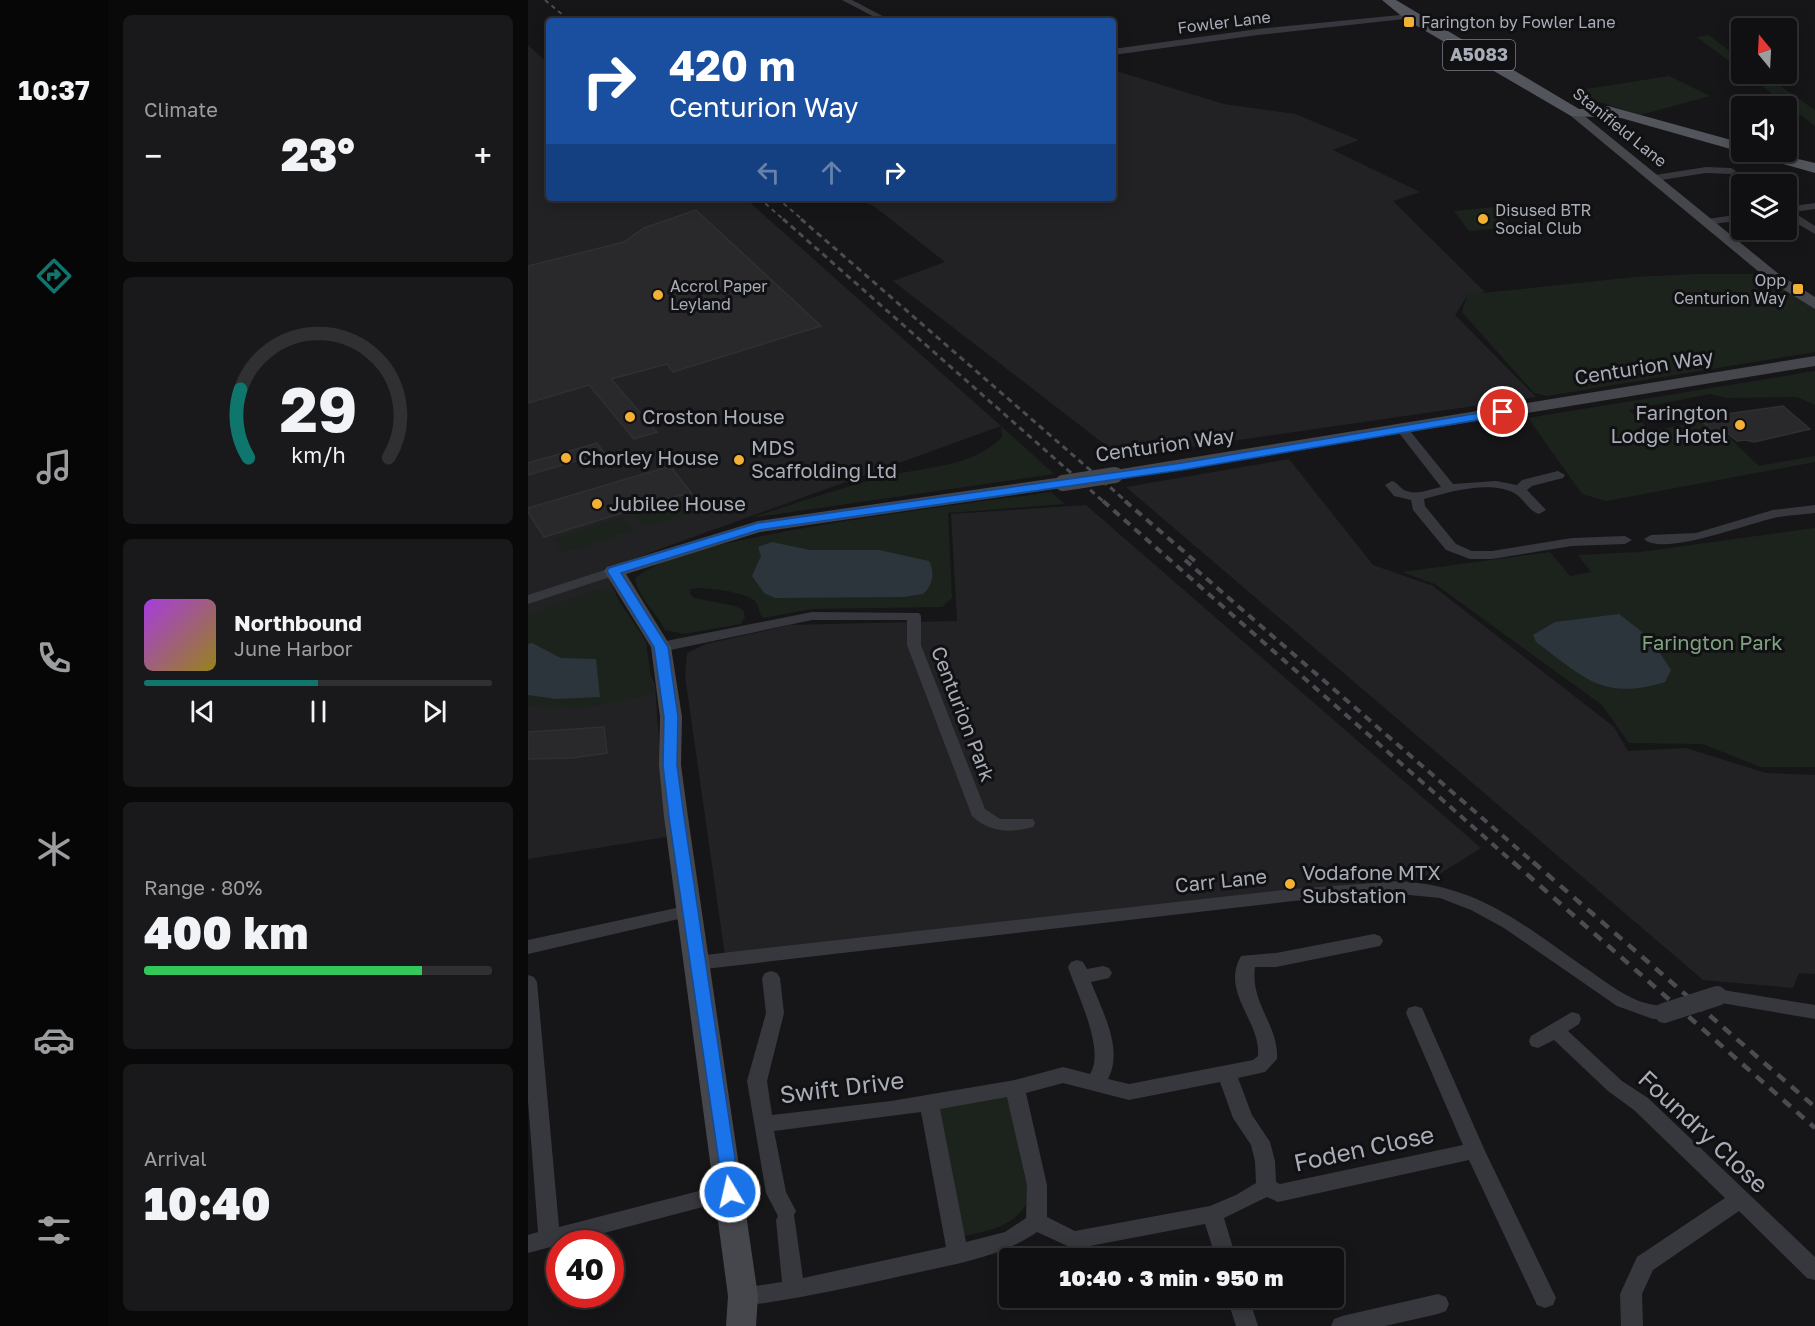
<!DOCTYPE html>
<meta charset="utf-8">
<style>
body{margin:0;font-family:"Golos Text",sans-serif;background:#19191b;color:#f1f3f6;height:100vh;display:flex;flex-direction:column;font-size:22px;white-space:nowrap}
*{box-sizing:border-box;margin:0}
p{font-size:20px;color:#9c9d9f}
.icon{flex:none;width:33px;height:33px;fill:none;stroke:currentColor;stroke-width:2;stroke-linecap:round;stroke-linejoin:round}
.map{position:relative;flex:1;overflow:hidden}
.side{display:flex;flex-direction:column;gap:15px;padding:15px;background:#09090a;width:420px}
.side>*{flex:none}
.top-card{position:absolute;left:18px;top:18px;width:570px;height:183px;border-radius:6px;box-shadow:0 3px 15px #0003,0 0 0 2px #303032;background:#1a4fa0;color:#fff;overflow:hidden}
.needle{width:39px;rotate:342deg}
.fabs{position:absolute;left:1203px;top:18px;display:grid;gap:12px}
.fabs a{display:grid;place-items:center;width:66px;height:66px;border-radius:6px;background:#101012;box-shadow:0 3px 15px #0003,0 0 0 2px #303032;font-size:30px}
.speed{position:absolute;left:18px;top:1230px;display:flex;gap:12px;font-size:30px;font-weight:700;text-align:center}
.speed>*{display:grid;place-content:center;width:78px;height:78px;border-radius:50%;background:#101012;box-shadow:0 3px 15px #0003,0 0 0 2px #303032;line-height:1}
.speed .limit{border:9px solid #d22;background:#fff;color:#111}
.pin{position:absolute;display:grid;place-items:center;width:51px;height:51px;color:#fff;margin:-26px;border:3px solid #fff;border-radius:50%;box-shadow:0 2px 6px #0007}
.me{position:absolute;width:66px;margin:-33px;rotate:351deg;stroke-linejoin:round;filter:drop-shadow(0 0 4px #0008)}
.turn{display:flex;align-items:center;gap:21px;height:126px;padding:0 24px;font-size:27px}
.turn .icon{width:78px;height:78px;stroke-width:2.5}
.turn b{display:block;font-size:42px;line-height:51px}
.lanes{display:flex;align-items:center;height:57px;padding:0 24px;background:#0003;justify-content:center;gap:30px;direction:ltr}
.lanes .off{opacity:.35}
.big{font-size:45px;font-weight:800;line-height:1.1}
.side .widget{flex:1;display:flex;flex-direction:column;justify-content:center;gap:9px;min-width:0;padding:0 21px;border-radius:9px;background:#19191b}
.side .dial{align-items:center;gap:0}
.dial svg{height:156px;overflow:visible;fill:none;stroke:#303032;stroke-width:7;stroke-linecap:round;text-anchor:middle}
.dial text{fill:#f1f3f6;stroke:none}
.song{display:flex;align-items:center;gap:18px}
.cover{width:72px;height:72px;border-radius:9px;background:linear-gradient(135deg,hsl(280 70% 55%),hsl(50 70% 35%))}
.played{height:6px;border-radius:3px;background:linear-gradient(90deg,#0f766e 50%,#303032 50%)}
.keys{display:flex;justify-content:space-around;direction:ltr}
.heat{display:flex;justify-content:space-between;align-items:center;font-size:33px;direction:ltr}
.charge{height:9px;border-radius:4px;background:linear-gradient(90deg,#34c759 80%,#303032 0)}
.trip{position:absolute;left:471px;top:1248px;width:345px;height:60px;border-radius:6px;background:#101012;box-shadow:0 3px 15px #0003,0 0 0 2px #303032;font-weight:800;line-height:60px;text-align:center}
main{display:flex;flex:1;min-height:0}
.tabs{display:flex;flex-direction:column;width:108px;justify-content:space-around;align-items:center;background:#060607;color:#9c9d9f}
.tabs .icon{width:42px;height:42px}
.tabs .current{color:#0f766e}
.tabs b{font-size:27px;color:#f1f3f6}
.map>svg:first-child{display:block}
.built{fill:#222225}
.green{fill:#1c231d}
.water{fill:#2c353c}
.building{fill:#29292c;stroke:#303034;stroke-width:1.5}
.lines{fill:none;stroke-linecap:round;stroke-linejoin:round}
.street{fill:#37383d;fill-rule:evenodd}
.secondary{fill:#45474d;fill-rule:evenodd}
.primary{fill:#53555c;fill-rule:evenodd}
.rail-far3{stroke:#4a4c52;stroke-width:2;stroke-dasharray:4.5 4;stroke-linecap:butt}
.rail-far2{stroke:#4a4c52;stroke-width:3;stroke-dasharray:6 4.5;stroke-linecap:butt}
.rail-far1{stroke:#4a4c52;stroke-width:4;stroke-dasharray:8 6;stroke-linecap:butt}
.rail{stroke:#4a4c52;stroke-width:4.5;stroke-dasharray:10 8;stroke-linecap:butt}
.street-bridge{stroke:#37383d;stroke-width:20}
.secondary-bridge{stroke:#45474d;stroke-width:16}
.route{fill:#1a73e8;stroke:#114b97;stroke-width:1.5}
.poi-dot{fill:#f2b134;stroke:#111113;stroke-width:2}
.labels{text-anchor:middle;stroke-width:6;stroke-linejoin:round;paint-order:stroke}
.far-street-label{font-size:16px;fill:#a8adb8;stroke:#111113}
.far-poi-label{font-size:16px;fill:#a8adb8;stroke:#111113;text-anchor:start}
.shield{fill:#111113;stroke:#7b7e86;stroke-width:1.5}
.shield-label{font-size:18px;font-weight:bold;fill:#a8adb8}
.street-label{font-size:20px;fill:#a8adb8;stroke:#111113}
.poi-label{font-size:20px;fill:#a8adb8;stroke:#111113;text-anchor:start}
.park-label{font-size:20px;fill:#7fa381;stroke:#111113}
.near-street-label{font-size:24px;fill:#a8adb8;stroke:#111113}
</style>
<main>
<nav class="tabs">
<b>10:37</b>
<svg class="icon current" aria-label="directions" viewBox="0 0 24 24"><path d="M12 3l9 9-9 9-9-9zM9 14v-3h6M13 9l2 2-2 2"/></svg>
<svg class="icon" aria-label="music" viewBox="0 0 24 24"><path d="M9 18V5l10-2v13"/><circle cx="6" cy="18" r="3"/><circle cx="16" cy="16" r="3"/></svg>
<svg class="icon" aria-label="phone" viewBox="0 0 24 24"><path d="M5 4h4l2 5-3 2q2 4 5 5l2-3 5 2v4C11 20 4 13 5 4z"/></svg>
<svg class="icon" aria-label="climate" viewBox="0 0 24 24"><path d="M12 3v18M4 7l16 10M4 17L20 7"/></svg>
<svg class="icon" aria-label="car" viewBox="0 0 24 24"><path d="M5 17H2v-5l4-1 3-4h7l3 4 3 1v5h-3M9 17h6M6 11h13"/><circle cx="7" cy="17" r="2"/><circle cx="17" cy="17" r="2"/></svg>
<svg class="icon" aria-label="filters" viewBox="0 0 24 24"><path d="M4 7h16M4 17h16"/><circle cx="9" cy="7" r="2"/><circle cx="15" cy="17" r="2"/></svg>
</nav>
<section class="side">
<div class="widget"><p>Climate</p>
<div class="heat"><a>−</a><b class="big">23°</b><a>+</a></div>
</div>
<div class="widget dial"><svg viewBox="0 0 100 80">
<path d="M14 69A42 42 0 1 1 86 69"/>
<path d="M14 69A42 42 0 0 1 10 34" stroke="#0f766e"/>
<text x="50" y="56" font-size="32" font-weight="700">29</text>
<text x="50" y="72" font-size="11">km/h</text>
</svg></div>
<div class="widget">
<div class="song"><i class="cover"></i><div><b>Northbound</b><p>June Harbor</p></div></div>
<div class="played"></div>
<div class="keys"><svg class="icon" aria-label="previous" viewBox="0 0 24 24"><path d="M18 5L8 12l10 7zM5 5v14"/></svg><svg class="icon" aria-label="pause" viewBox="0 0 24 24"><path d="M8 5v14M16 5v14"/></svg><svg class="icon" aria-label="next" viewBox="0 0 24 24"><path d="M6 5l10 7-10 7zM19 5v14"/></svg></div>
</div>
<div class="widget"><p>Range · 80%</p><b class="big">400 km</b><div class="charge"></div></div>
<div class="widget"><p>Arrival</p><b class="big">10:40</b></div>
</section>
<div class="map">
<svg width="1287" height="1326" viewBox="0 0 1287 1326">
<rect width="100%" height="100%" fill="#161618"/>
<g class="built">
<polygon points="0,45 21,64 21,198 217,198 473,426 77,569 127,685 138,837 0,859"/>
<polygon points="585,70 696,104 767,114 831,140 805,150 892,192 865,201 957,292 939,296 927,315 1008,397 593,457 365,281 417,262 347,207 327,198 585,198"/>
<polygon points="761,459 845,565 905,586 1086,727 1100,751 1158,748 1238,773 1287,775 1287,974 1271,973 1265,988 1175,980 598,487"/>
<polygon points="558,505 953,848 910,875 197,956 157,676 159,653 178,644 262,625 429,621 423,514"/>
</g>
<g class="green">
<polygon points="1180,35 1213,59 1213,70 1169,37"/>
<polygon points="1218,74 1235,74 1287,110 1287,126"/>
<polygon points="1141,76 1182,96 1112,115 1040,92"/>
<polygon points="966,207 985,227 941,231 926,211"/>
<polygon points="1165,274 1232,274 1287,307 1287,352 1019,396 1006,393 934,312 939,296 946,294 1107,277"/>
<polygon points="1287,371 1287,405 1269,397 1199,398 1182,394 1101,410 1123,431 1174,421 1188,434 1200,436 1231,466 1287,456 1287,462 1078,501 1054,494 1000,418"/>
<path d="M473,426L526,474L222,518C266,504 310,489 354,477C393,467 445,468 474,437Z"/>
<path d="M523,492L537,504L420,513L424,598L414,607L284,609L235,618C230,613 231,605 227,601C219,592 173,586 162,589V594L166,598L207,606L215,610L217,617L213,624L156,634L137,630C128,612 111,598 107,579C145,536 451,503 523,492Z"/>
<polygon points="183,499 188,505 121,526 115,525 107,516 110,512 149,500 174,503"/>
<polygon points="96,517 108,529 38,552 34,552 25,539"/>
<polygon points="1287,528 1287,767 1232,767 1175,744 1101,743 1074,705 907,584 874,572 1022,552 1042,576 1063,572 1050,555 1112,552"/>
<polygon points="72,589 82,590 87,595 118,641 125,694 57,708 0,706 0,614"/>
<path d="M483,1092L503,1193C492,1225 465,1230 435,1236L408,1105Z"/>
</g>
<g class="water">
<path d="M244,542L282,550H351L401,561C407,571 405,586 395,594L376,597L247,598L236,593L224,576L233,556L230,547Z"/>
<path d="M1091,614L1122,638L1143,670L1137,682C1074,701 1057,678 1008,642L1005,635L1027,622Z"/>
<polygon points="4,643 33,658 68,659 72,697 28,699 0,695 0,644"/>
</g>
<g class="building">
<polygon points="168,210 293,326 145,372 139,364 83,379 129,432 106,439 61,385 0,403 0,266 96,242 116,228"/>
<polygon points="1255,406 1282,429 1226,442 1218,440 1209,441 1198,432 1188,434 1164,412 1184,409 1191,415"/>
<polygon points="69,443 76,453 0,475 0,463"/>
<polygon points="142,466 164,494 149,496 16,537 0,512 0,508"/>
<polygon points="76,727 79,753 44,758 0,759 0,732"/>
</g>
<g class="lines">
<g class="street">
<polygon points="314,0 324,0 364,21 354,21"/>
<polygon points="882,14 886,16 885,18 730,35 585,55 585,49 730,29"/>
<polygon points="1178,167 1203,168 1208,171 1203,174 1178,173 1127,181 1122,178 1127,175"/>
<polygon points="1287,203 1287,209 1265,212 1287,226 1287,234 1258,217 1258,207"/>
<polygon points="1214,214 1214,220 1179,225 1174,222 1179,219"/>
<path d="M874,425L878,426L925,484L968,481L989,485L994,480L1030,471L1037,475L1035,478L1004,486L999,490L1018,510L1011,514C1000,511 996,498 986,493C961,480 921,492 896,499L897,506L928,544L944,551H964L1044,538L1097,536L1104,540L1097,544L1044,546L964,559H942L918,550L885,510L883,500L866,496L857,485L864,481C870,483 871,487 876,490C888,496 902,489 913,487L868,429Z"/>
<path d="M1287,505V513C1273,515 1259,515 1246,518C1222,523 1134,557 1116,539L1123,535L1168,533L1245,510Z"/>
<polygon points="86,567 91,568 93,571 91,574 0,604 0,595"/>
<path d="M284,612L391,613L393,616V645L457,809L472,819H505L507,823L505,827C483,833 462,833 444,816L379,645V620H284L133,652L126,647L133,642Z"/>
<path d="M871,881C951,886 993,923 1056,967C1074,979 1091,993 1111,1001C1121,1005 1132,1005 1143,1008L1145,1013L1143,1018L1125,1019L1089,1006L976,928L943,910L912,898L871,894L765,901L168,970L162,968L159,963L162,958L168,956L765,889Z"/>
<polygon points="162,905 168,907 171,911 168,915 0,954 0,940"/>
<path d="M846,934L852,936L855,941L852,946L748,967H727C722,1004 751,1025 749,1059L737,1072L710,1078L724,1115L742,1142L747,1161L748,1182L752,1184L935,1145L878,1013L880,1008L887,1006L894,1008L957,1151L1028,1298L1025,1305L1017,1308L1009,1305L941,1160L750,1202L739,1197L696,1218L708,1258H688L677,1224L546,1249L509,1232C472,1258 423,1265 378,1275C324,1287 270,1299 215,1306L207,1303L204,1296L207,1289L254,1282L248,1220L250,1216L238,1193L219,1081L238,1013L234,978L237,973L243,971L249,973L252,978L256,1013L239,1081L244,1115L363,1101L487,1080L535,1067L562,1074C578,1050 548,992 540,967L543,962L549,960L555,962L559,969L575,966L581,968L584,973L581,978L563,982C574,1011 596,1049 580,1079L601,1084L725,1060L730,1056C733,1021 692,992 713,956L748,953ZM692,1082L705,1118L723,1145L727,1161L728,1183L708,1195L682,1206L547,1231L519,1217V1185L498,1093L535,1083L601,1100ZM479,1097L499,1185L498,1218L477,1232L438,1242L412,1109ZM393,1112L418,1247L275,1278L266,1215L268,1211L258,1192L246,1131Z"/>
<polygon points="0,975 6,977 9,982 31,1227 202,1183 209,1186 212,1192 209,1198 0,1253 0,1235 10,1232 0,1101"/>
<polygon points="1189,989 1287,1005 1287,1019 1182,1001 1180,996 1182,991"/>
<polygon points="1044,1012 1051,1014 1053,1019 1051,1024 1040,1031 1094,1081 1120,1098 1287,1257 1287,1280 1279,1278 1211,1211 1125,1270 1114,1294 1115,1326 1093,1326 1092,1294 1109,1257 1197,1198 1106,1110 1080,1091 1026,1040 1010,1048 1003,1046 1001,1041 1003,1036"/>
<polygon points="910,1294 918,1297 921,1304 918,1311 910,1314 857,1326 803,1326 806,1319 814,1316"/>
<polygon points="699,1298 721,1298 730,1326 708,1326"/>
</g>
<g class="secondary">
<polygon points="1048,109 1252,275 1287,297 1287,309 1242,281 1043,116 1043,110"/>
<polygon points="1287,356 1287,366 587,480 578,475 587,470"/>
<polygon points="535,477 541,479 544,483 541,487 232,532 98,574 143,647 154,717 153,765 160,817 230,1296 228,1326 198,1326 200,1296 136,817 131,765 132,717 123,647 76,571 79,567 230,521"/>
</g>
<polygon class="primary" points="854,0 868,0 1051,109 1073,109 1080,106 1214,143 1214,152 1240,152 1287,163 1287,173 1093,118 1043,116 877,19"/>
<g class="rail-far3">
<polyline points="17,0 42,21"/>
<polyline points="231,198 256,220"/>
<polyline points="249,198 275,220"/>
</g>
<g class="rail-far2">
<polyline points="255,219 576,502"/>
<polyline points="273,219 599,502"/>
</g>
<g class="rail-far1">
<polyline points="575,501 986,863"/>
<polyline points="597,501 668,562"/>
<polyline points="657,560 1006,863"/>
</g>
<g class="rail">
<polyline points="985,862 1287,1128"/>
<polyline points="1005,862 1287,1107"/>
</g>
<polyline class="street-bridge" points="1136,1013 1189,996"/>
<polyline class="secondary-bridge" points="535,483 587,475"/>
</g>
<polygon class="route" points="975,409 979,410 979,415 654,470 231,530 93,573 140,647 150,717 149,765 156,817 212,1192 209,1197 202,1199 196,1197 141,817 135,765 136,717 126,647 79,571 81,568 230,523 654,463"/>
<g class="poi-dot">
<rect x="875" y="16" width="12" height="12" rx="3"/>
<circle cx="955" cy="219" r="6"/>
<rect x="1264" y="283" width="12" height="12" rx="3"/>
<circle cx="130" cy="295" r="6"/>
<circle cx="102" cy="417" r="6"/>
<circle cx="1212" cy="425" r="6"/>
<circle cx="38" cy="458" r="6"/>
<circle cx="211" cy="460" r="6"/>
<circle cx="69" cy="504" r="6"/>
<circle cx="762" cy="884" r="6"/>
</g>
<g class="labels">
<g class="far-street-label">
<text transform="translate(696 22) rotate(-7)" y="6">Fowler Lane</text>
<text transform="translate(1092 127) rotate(39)" y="6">Stanifield Lane</text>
</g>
<g class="far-poi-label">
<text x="893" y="28">Farington by Fowler Lane</text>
<text x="967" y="216">Disused BTR<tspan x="967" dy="18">Social Club</tspan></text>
<text x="1258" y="286" text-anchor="end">Opp<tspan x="1258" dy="18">Centurion Way</tspan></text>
<text x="142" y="292">Accrol Paper<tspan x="142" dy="18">Leyland</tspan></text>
</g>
<rect class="shield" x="915" y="40" width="72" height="30" rx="4.5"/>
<g class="shield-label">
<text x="951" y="61">A5083</text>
</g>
<g class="street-label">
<text transform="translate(1116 367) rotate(-9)" y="7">Centurion Way</text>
<text transform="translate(637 445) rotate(-8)" y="7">Centurion Way</text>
<text transform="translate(435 714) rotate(69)" y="7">Centurion Park</text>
<text transform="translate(693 881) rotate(-6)" y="7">Carr Lane</text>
</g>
<g class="poi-label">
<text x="1200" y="420" text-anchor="end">Farington<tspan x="1200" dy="23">Lodge Hotel</tspan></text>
<text x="114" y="424">Croston House</text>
<text x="223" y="455">MDS<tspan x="223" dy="23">Scaffolding Ltd</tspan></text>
<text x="50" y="465">Chorley House</text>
<text x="81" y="511">Jubilee House</text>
<text x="774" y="880">Vodafone MTX<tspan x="774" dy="23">Substation</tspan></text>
</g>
<g class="park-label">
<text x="1184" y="650">Farington Park</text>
</g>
<g class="near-street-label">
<text transform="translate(314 1088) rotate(-7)" y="8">Swift Drive</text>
<text transform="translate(1175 1132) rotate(43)" y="8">Foundry Close</text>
<text transform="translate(836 1149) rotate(-12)" y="8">Foden Close</text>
</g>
</g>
</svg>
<div class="fabs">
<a><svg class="needle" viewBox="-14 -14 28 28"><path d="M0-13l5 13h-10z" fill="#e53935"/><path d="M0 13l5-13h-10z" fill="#9c9d9f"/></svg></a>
<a><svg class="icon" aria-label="sound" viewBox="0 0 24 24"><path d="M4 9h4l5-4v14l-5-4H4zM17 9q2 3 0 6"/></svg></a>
<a><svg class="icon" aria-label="layers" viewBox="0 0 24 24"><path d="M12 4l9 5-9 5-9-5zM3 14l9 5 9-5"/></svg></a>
</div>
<div class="speed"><div class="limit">40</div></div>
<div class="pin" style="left:975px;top:412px;background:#d93025"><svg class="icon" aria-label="arrive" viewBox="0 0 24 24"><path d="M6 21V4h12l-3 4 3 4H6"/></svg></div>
<svg class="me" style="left:202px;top:1192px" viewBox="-20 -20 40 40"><circle r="17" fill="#1a73e8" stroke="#fff" stroke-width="3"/><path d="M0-11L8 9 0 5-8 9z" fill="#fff"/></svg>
<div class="trip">10:40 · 3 min · 950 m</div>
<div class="top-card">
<div class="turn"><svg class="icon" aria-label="right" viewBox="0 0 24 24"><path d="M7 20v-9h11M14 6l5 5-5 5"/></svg><div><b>420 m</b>Centurion Way</div></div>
<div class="lanes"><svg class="icon off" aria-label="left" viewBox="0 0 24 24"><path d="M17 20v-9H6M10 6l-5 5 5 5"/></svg><svg class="icon off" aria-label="ahead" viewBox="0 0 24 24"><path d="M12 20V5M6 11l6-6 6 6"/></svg><svg class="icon" aria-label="right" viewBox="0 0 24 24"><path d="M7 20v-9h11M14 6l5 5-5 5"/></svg></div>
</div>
</div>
</main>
